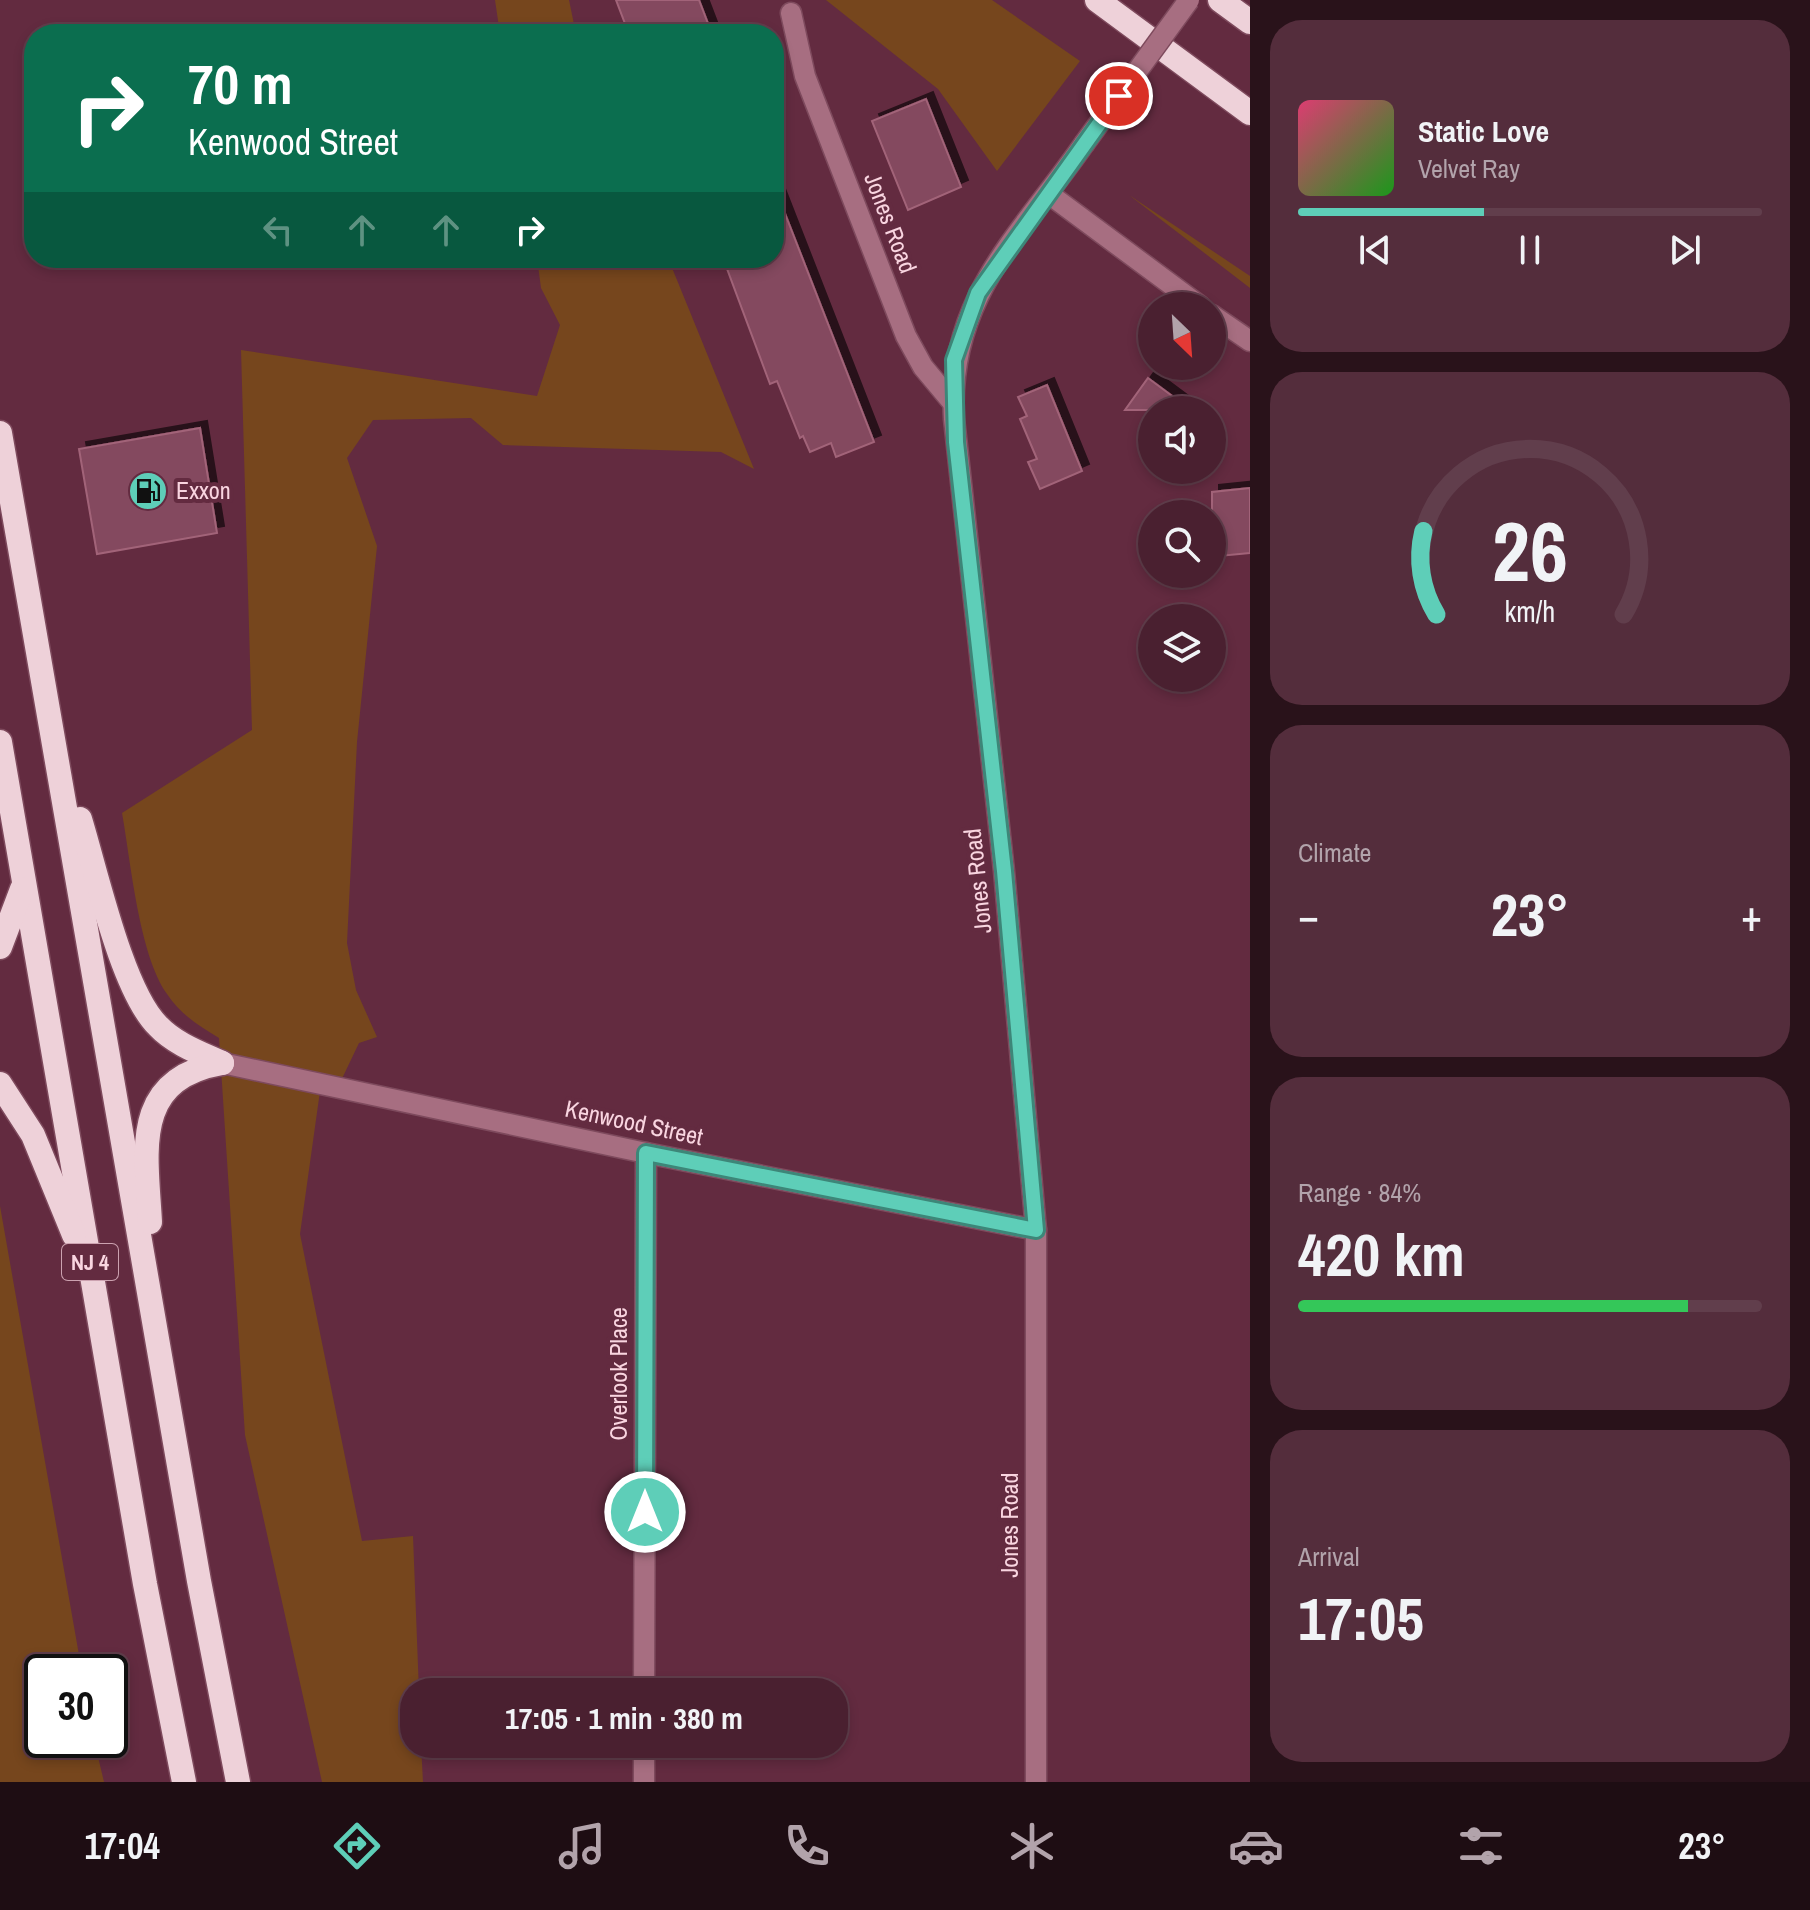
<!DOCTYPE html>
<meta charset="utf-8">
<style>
body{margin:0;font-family:"Archivo Narrow",sans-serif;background:#542d3c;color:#f1f3f6;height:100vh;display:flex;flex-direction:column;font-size:30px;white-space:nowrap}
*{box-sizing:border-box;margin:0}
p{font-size:26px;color:#b2a3ab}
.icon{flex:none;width:44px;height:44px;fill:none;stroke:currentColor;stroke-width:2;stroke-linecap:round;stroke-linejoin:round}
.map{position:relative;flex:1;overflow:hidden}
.drawer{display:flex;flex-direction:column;gap:20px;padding:20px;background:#29121a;width:560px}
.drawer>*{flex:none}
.guide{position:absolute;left:24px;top:24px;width:760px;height:244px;border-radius:32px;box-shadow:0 4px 12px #0003,0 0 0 2px #613e4c;background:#0b6e4f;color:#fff;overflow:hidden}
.needle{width:52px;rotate:155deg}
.controls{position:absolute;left:1138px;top:292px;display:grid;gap:16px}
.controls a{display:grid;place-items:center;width:88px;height:88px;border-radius:50%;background:#4a2030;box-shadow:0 4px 12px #0003,0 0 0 2px #613e4c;font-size:40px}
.speed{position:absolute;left:24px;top:1654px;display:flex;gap:16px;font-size:40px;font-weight:700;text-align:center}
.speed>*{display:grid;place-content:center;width:104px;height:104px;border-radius:50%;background:#4a2030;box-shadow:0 4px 12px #0003,0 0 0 2px #613e4c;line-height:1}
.speed .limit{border:4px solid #111;border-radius:12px;background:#fff;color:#111}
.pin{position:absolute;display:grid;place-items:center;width:68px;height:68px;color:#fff;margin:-34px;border:4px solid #fff;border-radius:50%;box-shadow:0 2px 8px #0007}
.me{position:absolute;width:88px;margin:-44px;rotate:0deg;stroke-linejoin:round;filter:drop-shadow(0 0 6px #0008)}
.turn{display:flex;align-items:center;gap:28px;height:168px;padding:0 32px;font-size:36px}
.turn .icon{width:104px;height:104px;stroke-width:2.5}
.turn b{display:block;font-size:56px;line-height:68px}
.lanes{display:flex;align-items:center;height:76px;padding:0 32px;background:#0003;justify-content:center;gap:40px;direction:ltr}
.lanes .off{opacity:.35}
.big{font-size:60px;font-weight:700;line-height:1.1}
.drawer .card{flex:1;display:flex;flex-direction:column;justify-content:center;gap:12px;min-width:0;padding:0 28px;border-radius:32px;background:#542d3c}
.drawer .dial{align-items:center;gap:0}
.dial svg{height:208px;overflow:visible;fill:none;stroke:#613e4c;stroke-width:7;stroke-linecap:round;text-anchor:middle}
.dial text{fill:#f1f3f6;stroke:none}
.song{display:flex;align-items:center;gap:24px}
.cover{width:96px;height:96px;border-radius:12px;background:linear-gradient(135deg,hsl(340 70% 55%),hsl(120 70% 35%))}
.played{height:8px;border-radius:4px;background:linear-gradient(90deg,#5eceb8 40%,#613e4c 40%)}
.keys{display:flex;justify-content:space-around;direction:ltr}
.heat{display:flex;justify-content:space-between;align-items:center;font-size:44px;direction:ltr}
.charge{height:12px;border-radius:6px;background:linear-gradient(90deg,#34c759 84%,#613e4c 0)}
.trip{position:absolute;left:400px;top:1678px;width:448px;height:80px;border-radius:32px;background:#4a2030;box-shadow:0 4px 12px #0003,0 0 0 2px #613e4c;font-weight:700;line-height:80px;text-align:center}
.menu{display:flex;height:128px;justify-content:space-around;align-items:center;background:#1e0d13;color:#b2a3ab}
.menu .icon{width:56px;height:56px}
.menu .selected{color:#5eceb8}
.menu b{font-size:36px;color:#f1f3f6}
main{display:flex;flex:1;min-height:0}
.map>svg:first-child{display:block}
.green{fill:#76461d}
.building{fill:#84495e;stroke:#a26479;stroke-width:2;filter:url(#shadow)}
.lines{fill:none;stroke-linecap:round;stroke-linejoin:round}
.minor-casing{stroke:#7e4a5d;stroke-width:23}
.highway-casing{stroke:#7e4a5d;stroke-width:27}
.minor{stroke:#a76e81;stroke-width:20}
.highway{stroke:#eed1d9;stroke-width:24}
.minor-bridge-casing{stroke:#7e4a5d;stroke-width:23;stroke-linecap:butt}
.minor-bridge{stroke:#a76e81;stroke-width:20}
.route-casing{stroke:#3d8678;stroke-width:20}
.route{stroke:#5eceb8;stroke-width:14}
.labels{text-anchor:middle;stroke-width:8;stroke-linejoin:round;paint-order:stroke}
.shield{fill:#632b40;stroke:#cca2b0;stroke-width:2}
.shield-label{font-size:22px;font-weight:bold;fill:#f9d5e0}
.street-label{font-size:24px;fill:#f9d5e0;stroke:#632b40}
.poi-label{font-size:24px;fill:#f9d5e0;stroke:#632b40;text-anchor:start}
</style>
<main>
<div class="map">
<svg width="1250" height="1782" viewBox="0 0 1250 1782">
<defs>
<filter id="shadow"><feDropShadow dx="7" dy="-7" stdDeviation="0" flood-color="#0009"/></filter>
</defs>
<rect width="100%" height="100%" fill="#632b40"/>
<g class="green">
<polygon points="495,0 569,0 576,34 500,34"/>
<polygon points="826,0 992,0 1080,61 997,171 938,89"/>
<polygon points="1129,195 1250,276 1250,288"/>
<path d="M537,258H668L754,469L721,452L503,445L471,418L373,420L347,458L377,546L357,742L347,943L356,990L377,1037L359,1043L338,1087L321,1084L300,1234L362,1541L413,1536L419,1692H414V1744H421L423,1782H322L245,1435L219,1038C199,1026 180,1014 167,994C139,954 131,863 122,813L252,730L241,350L537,396L560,325L541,288Z"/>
<polygon points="0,1206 82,1672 42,1672 42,1740 94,1740 104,1782 0,1782"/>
</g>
<g class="building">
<polygon points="616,0 699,0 712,34 629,34"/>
<polygon points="926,99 961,187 908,210 872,121"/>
<polygon points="777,193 874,442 836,457 831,443 810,452 803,436 800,438 777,381 770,384 723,258 774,258"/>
<polygon points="1148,378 1191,410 1125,410"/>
<polygon points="1047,385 1082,471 1040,489 1028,462 1037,459 1020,419 1027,416 1018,397"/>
<polygon points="200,428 217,533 97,554 79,449"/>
<polygon points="1250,488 1250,553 1219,556 1217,534 1212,535 1212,492"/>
</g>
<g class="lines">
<defs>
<g id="minor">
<polyline points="791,13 805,76 906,336 923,367 953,403"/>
<polyline points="1049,194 1200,306"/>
<polyline points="1212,315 1250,341"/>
<polyline points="222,1063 646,1153 1036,1230"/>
<polyline points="644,1692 646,1153"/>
<polyline points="644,1782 644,1744"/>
<path d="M1036,1782V1230L1004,871L954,419C947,298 1020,236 1084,144"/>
</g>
<g id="highway">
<polyline points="1097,0 1250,113"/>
<polyline points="1220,0 1250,22"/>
<polyline points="0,433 199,1581 238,1782"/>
<polyline points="0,742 145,1584 184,1782"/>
<path d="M80,819C96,871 122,991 158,1026C175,1044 200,1053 222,1063"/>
<polyline points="0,947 22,889"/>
<polyline points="0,1084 33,1135 74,1235"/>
<path d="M150,1222C146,1150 131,1079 222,1063"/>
</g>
</defs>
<use href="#minor" class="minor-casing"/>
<use href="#highway" class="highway-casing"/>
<use href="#minor" class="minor"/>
<use href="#highway" class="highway"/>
<defs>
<polyline id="minor-bridge" points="1084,144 1189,0"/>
</defs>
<use href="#minor-bridge" class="minor-bridge-casing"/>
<use href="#minor-bridge" class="minor-bridge"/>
</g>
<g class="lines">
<defs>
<polyline id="route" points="645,1512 646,1153 1036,1230 1004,871 956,442 954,360 978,293 1119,96"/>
</defs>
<use href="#route" class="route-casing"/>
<use href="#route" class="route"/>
</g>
<defs>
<symbol id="fuel-disc" viewBox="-11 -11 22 22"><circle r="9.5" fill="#5eceb8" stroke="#632b40"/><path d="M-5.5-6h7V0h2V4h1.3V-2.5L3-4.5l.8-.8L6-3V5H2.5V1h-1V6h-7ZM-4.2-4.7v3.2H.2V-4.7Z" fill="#111"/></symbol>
</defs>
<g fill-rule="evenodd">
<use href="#fuel-disc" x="126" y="469" width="44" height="44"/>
</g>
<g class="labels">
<rect class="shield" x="62" y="1244" width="56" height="36" rx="6"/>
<g class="shield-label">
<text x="90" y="1270">NJ 4</text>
</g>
<g class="street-label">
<text transform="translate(890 223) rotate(69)" y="8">Jones Road</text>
<text transform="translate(978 881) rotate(-96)" y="8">Jones Road</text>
<text transform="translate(634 1123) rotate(12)" y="8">Kenwood Street</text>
<text transform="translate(619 1374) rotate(-90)" y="8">Overlook Place</text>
<text transform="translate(1010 1525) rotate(-90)" y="8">Jones Road</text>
</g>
<g class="poi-label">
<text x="176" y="499">Exxon</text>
</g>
</g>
</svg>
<div class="controls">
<a><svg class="needle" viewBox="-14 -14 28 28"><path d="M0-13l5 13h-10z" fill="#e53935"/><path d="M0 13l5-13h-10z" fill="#b2a3ab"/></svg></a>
<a><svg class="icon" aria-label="sound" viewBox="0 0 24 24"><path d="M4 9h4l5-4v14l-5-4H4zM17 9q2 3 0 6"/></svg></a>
<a><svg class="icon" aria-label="search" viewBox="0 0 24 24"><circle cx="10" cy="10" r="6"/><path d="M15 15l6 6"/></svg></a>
<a><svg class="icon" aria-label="layers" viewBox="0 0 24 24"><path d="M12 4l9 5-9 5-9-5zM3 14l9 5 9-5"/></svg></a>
</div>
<div class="speed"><div class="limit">30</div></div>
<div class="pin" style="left:1119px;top:96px;background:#d93025"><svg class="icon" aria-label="arrive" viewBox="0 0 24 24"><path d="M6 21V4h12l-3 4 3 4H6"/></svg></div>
<svg class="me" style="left:645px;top:1512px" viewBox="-20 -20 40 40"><circle r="17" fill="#5eceb8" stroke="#fff" stroke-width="3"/><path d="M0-11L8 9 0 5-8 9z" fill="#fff"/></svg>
<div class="trip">17:05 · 1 min · 380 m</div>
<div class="guide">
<div class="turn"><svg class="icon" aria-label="right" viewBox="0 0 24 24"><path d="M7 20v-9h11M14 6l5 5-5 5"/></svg><div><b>70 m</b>Kenwood Street</div></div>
<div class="lanes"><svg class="icon off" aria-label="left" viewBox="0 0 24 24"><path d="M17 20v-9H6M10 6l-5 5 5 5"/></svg><svg class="icon off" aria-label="ahead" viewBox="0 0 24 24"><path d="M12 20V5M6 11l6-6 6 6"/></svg><svg class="icon off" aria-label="ahead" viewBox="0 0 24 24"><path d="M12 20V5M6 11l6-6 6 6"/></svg><svg class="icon" aria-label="right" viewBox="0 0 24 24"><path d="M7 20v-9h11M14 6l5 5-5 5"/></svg></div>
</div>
</div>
<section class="drawer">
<div class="card">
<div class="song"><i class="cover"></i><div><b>Static Love</b><p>Velvet Ray</p></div></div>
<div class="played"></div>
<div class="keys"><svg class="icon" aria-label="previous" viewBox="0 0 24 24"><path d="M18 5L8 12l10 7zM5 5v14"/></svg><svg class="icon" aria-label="pause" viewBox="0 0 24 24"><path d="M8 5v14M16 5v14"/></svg><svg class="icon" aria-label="next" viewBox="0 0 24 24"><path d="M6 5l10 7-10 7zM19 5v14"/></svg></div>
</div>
<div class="card dial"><svg viewBox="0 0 100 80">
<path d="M14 69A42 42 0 1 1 86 69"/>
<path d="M14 69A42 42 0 0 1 9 37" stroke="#5eceb8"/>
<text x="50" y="56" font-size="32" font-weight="700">26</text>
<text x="50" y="72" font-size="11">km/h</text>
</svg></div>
<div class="card"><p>Climate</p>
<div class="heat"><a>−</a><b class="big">23°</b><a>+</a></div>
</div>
<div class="card"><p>Range · 84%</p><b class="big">420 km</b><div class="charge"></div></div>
<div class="card"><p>Arrival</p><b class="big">17:05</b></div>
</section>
</main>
<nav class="menu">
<b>17:04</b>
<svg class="icon selected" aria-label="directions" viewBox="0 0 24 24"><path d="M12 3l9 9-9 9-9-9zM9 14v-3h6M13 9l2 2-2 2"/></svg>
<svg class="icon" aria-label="music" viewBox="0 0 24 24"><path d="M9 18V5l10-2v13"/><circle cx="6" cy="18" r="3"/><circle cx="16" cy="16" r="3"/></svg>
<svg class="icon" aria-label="phone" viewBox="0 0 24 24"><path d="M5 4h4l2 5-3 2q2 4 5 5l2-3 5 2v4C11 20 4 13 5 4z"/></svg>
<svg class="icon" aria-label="climate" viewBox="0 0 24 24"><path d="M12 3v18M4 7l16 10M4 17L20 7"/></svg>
<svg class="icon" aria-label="car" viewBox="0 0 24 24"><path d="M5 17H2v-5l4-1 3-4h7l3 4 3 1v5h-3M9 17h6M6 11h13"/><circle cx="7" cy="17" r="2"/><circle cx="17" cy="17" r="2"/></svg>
<svg class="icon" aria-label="filters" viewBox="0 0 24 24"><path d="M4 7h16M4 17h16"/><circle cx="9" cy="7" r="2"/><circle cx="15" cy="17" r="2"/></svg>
<b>23°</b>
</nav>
